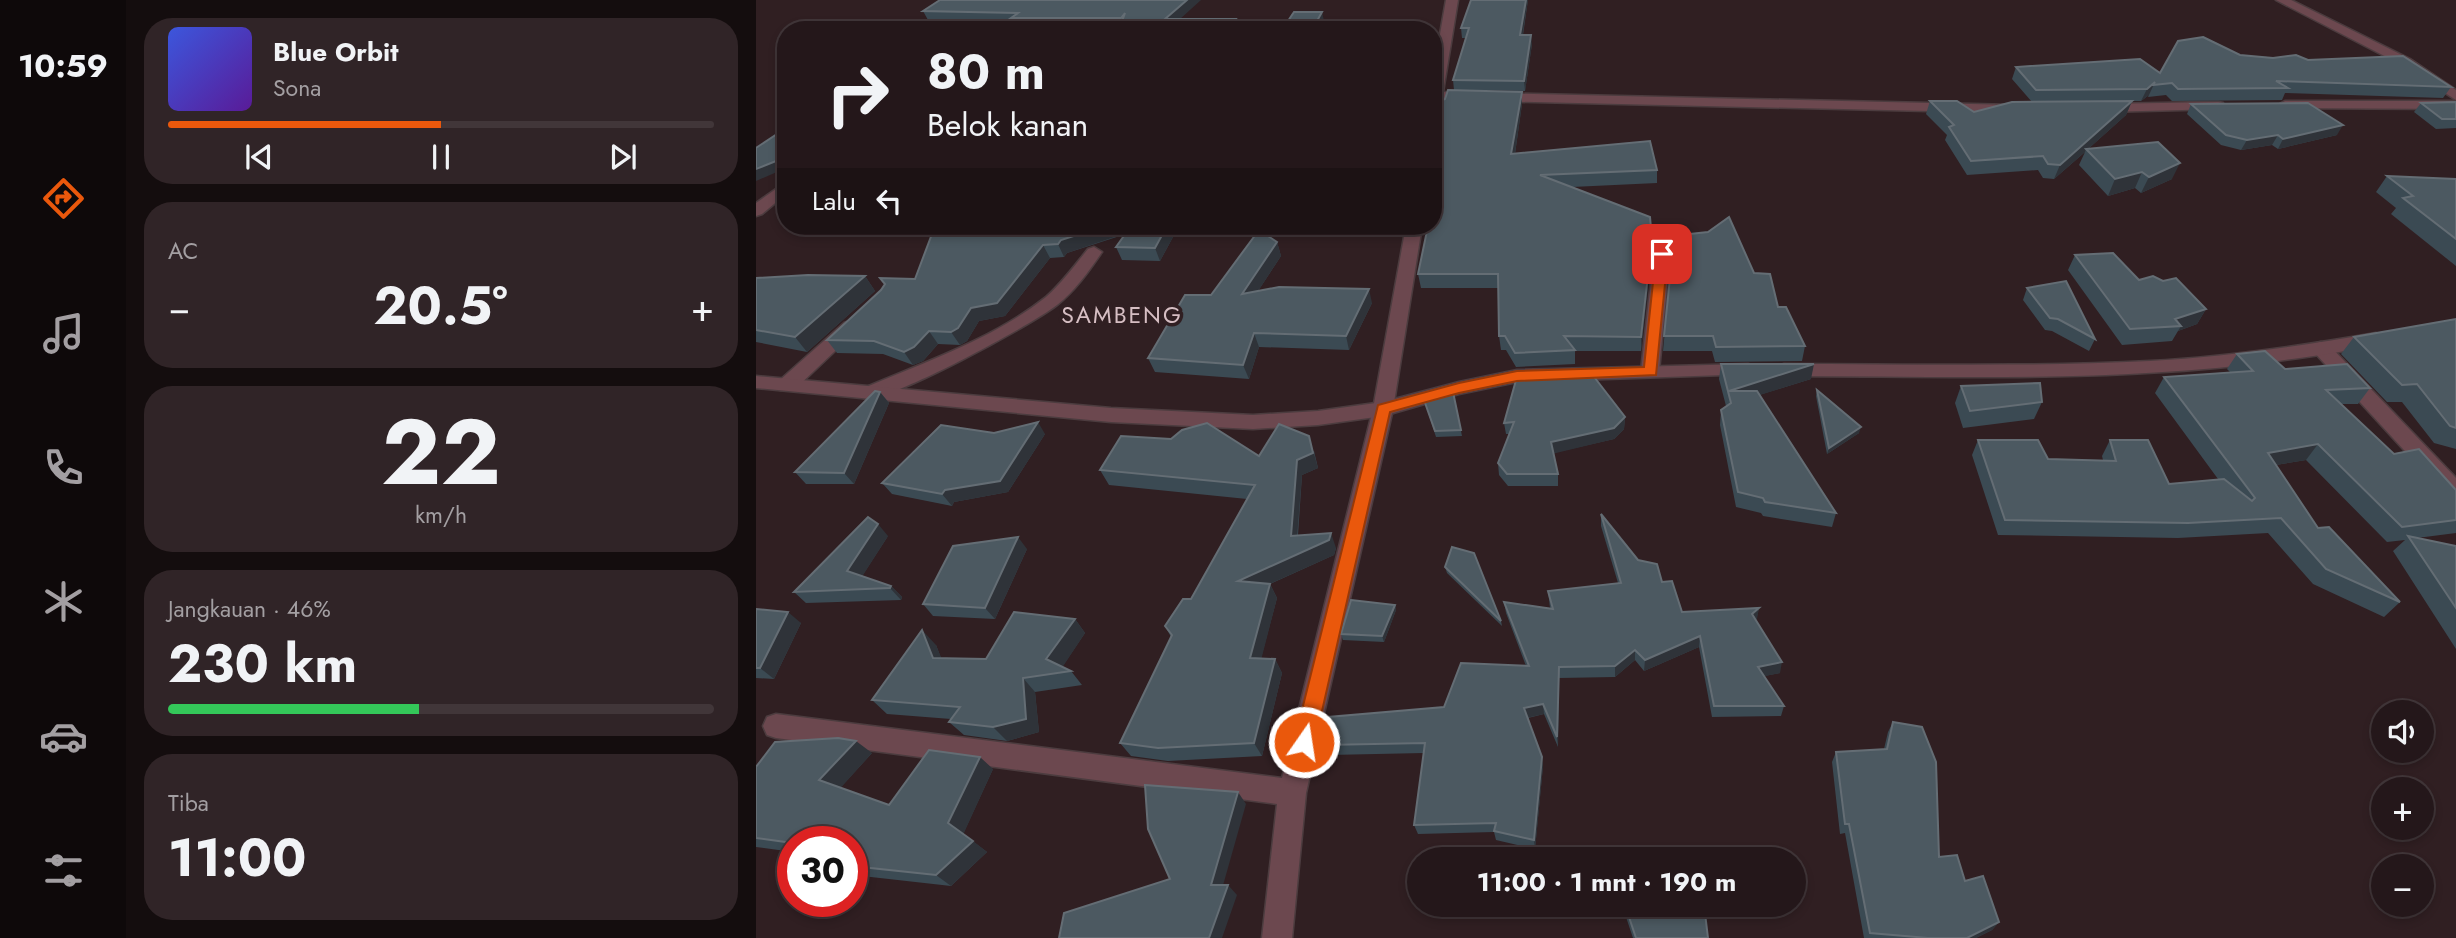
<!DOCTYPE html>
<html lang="id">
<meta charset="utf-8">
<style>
body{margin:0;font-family:Jost,sans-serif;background:#302427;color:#f1f3f6;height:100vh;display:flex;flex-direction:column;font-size:26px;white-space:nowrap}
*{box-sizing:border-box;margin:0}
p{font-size:23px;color:#a39fa2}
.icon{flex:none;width:38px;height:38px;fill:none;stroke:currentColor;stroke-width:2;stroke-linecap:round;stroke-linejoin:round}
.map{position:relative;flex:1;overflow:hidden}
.sheet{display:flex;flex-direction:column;gap:18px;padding:18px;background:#140d0e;width:630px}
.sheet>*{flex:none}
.banner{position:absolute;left:21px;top:21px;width:665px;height:214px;border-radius:28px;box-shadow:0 4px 10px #0003,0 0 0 2px #413639;background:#24171a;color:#f1f3f6;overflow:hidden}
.fabs{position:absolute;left:1615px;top:700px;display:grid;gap:14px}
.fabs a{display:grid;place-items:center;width:63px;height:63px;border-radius:50%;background:#24171a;box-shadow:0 4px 10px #0003,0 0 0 2px #413639;font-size:35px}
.speed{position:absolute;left:21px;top:826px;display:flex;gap:14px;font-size:35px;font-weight:700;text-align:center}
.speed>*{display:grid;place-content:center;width:91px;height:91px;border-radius:50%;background:#24171a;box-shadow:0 4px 10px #0003,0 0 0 2px #413639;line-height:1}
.speed .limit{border:10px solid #d22;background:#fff;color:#111}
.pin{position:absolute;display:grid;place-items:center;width:60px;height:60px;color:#fff;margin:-30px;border-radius:14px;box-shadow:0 4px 10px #0006}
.me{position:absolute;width:77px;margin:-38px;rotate:13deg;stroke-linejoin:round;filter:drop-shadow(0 0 5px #0008)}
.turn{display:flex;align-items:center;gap:24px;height:147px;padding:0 35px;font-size:32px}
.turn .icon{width:91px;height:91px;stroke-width:2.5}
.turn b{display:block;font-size:49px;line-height:60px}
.then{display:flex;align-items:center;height:66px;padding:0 35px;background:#0003;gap:14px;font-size:26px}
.big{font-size:52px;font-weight:700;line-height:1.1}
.sheet .card{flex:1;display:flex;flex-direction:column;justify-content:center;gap:10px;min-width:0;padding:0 24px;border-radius:28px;background:#302427}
.sheet .dial{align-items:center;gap:0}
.dial b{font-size:91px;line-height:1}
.song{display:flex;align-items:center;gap:21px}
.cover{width:84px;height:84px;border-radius:10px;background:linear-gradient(135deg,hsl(230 70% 55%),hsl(270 70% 35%))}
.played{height:7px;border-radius:4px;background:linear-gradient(90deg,#ea580c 50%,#413639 50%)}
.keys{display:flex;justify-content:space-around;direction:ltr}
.heat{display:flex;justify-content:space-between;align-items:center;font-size:38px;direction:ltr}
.charge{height:10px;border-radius:5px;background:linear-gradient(90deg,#34c759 46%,#413639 0)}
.trip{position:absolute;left:651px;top:847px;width:399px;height:70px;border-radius:35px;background:#24171a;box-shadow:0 4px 10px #0003,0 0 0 2px #413639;font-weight:700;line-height:70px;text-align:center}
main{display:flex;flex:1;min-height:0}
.tabs{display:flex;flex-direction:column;width:126px;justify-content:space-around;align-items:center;background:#0e090a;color:#a39fa2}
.tabs .icon{width:49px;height:49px}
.tabs .selected{color:#ea580c}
.tabs b{font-size:32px;color:#f1f3f6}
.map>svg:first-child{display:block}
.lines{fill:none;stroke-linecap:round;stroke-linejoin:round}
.minor-casing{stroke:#4c3c3f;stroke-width:3}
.tertiary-casing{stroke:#4c3c3f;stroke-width:3}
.minor{fill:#6c484f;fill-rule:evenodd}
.tertiary{fill:#6c484f;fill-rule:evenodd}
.wall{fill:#3b4a53}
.shaded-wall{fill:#2f3339}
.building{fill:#4c5961;stroke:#646d74;stroke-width:2}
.route{fill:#ea580c;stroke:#983908;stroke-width:2}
.labels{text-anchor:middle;stroke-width:7;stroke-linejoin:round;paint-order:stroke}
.quarter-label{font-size:23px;letter-spacing:2px;fill:#d6bec3;stroke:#301f22}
</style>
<main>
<nav class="tabs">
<b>10:59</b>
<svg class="icon selected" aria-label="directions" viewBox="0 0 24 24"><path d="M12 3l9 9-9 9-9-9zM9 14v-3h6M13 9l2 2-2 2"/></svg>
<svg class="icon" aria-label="music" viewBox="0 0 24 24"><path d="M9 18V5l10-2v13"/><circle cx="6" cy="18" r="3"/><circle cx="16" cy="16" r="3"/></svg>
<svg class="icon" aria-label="phone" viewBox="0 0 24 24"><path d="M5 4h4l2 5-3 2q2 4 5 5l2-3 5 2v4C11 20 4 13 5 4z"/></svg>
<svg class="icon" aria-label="climate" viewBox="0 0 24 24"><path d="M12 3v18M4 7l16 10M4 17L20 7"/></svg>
<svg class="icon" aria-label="car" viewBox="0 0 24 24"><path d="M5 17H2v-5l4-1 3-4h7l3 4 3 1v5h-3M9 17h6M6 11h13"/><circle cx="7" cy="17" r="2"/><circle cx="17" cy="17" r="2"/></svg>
<svg class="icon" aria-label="filters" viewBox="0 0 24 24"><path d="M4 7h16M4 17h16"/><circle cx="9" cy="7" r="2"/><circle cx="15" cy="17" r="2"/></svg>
</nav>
<section class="sheet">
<div class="card">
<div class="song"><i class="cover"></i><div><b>Blue Orbit</b><p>Sona</p></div></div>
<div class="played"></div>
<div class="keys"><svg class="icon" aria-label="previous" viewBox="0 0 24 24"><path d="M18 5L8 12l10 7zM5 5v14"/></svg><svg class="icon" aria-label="pause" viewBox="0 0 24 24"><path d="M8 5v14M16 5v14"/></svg><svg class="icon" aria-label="next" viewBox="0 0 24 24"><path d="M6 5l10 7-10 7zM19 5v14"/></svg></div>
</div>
<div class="card"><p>AC</p>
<div class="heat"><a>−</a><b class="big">20.5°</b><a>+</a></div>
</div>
<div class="card dial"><b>22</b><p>km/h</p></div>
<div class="card"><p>Jangkauan · 46%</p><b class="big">230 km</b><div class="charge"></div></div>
<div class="card"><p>Tiba</p><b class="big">11:00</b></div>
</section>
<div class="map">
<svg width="1700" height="938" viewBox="0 0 1700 938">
<rect width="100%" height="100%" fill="#301f22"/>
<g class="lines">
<defs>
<g id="minor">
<polygon points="690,0 702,0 687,92 1259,105 1266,109 1259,113 686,100 684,113 677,117 677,74"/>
<polygon points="1529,101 1700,101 1700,109 1524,108 1522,105"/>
<polygon points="1462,102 1467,103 1467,109 1347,112 1340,108 1347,104"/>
<polygon points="30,182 30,194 6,214 0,216 0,203"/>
<polygon points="650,226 666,226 637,409 550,793 536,938 506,938 521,804 20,738 11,735 7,726 11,717 20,714 526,778 617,409"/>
<path d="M338,247L346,252C333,271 319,291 301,305C277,324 131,404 108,398L105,393L108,388C169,362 237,339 290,297C306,283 319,265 332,249Z"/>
<polygon points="906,249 914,254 903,371 901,375 887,375 885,371 898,254"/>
<polygon points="94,321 103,327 100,331 38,390 24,390 21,385 24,380 88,323"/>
<polygon points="1565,342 1572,344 1700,478 1700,500 1692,498 1558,352 1556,348 1558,344"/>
</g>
<g id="tertiary">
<polygon points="1520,0 1535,0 1654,59 1700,90 1700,100 1646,65"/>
<path d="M1620,333L1629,339L1626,343C1593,352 1556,356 1522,361C1358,383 1192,376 1028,376L1021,374L1019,370L1021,366L1028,364C1150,364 1272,367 1394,361C1470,357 1545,346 1620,333Z"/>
<polygon points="992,364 999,366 1001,370 999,374 761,382 703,394 627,416 562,425 497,429 355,422 0,388 0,376 355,408 497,415 562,411 627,402 703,382 761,370"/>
</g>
</defs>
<use href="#minor" class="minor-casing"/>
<use href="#tertiary" class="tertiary-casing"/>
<use href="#minor" class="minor"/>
<use href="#tertiary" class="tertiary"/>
</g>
<g class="wall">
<polygon points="184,0 424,19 480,19 483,29 259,28 257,23 172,20 167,11"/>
<polygon points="772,0 767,35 776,44 769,91 698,90 697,80 710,38 706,38 705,28"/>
<polygon points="1484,55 1552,60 1695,87 1687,98 1529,93 1526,100 1416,101 1410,95 1392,97 1393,95 1385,101 1376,101 1370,115 1332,149 1416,179 1385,193 1379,188 1352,196 1323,165 1329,152 1298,179 1287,178 1282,170 1211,175 1189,140 1191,135 1170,114 1174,101 1218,112 1276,102 1256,79 1260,67 1404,73"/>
<polygon points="766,92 766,104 759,154 901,170 901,183 816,187 896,240 885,351 819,351 819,364 760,367 750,350 745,350 743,336 742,288 665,288 662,274 684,167 677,167 677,139"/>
<polygon points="1700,102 1700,128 1680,129 1658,112 1665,103"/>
<polygon points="1435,104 1581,135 1522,149 1516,145 1485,150 1465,145 1431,114"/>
<polygon points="1631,176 1700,179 1700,266 1635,214 1640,208 1620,192"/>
<polygon points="142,226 423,226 404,261 366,260 360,247 370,234 311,253 308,257 294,258 249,316 223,321 211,341 204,345 182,344 167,361 157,365 127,354 81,353 71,340 159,279 176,233 147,235"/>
<polygon points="952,232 998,273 1049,346 1046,361 959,362 956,351 907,351 916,254 914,251 915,236"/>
<polygon points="521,242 525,256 502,291 616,303 593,350 503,347 493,379 399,372 392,358 455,295"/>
<polygon points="1319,255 1383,280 1450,309 1441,324 1422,331 1416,341 1366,345 1312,270"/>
<polygon points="109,276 119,291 51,352 0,342 0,278"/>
<polygon points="1271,288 1339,339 1333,351 1296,331 1289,330 1267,300"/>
<polygon points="1700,319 1700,449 1678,443 1646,402 1631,402 1585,354 1598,337"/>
<polygon points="1481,354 1529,369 1614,388 1602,404 1585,404 1638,454 1700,490 1700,533 1661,538 1700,546 1700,649 1637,551 1649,540 1631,542 1550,460 1520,465 1562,528 1644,602 1628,617 1557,584 1512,533 1422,538 1242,535 1216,455 1222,440 1292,459 1347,460 1346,456 1354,440 1413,484 1462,479 1399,393 1408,377 1474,372 1471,369"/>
<polygon points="965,364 1055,379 1003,395 1080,513 1076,527 1007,516 1005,513 980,507 964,425 965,410 970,406 963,379"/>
<polygon points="1205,386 1286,402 1278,419 1207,428 1199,403"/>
<polygon points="1061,390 1103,433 1071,454 1060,396"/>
<polygon points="124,392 133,403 98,484 50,484 39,472"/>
<polygon points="697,392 706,436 680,437 668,400"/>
<polygon points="869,417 868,429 858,439 797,453 802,474 802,486 752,486 743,475 742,463 754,434 750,434 748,423"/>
<polygon points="238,433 289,434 252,492 198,502 196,506 136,494 126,483"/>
<polygon points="558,451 562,468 546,475 542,535 580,548 578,555 514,584 521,598 505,658 519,659 526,673 506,756 412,761 375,756 364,743 415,637 409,626 435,599 491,499 353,485 344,470"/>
<polygon points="845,514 882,560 906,582 926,612 1003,608 1000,620 1024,673 1008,676 1028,706 1025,716 956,717 943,647 888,671 879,660 859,677 803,678 802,747 788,714 772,718 787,766 779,849 740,840 738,832 662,834 658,825 668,753 573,755 568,745 688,707 770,666 750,613 748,602 794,608 792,591 862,583 845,526"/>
<polygon points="132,536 106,576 135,586 146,597 145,600 50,603 38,592"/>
<polygon points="271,549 239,619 177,616 167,604"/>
<polygon points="689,567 745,621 746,626 691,573"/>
<polygon points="639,605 640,610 628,642 587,640 585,634"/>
<polygon points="0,609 45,623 18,679 0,678"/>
<polygon points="319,619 329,633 306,667 315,671 326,685 279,692 283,732 251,741 208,735 193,722 195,719 131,714 116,700 180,645 185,658 230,659"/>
<polygon points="1137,722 1183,857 1209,881 1243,922 1236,930 1220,938 1108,938 1089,833 1084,834 1076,762 1080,752 1128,749 1132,732"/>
<polygon points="116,753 84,788 133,805 237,769 207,834 231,852 195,886 106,876 96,869 96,842 37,842 37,852 0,847 0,767"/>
<polygon points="869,905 952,938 877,938 868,911"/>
</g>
<g class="shaded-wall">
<polygon points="431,0 445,0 413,29 409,19"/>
<polygon points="770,0 772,0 765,45 764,35"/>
<polygon points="566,12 568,21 564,30 556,30"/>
<polygon points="480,19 483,30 475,30"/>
<polygon points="775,35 776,44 769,91 768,81"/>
<polygon points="1399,82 1393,95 1385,101 1391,89"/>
<polygon points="766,92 766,104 757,167 755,154"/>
<polygon points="1376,101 1370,115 1331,150 1330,149 1329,152 1298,179 1304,165"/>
<polygon points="1587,125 1581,135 1522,149 1527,139"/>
<polygon points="1522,135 1516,145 1485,150 1491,140"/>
<polygon points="30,157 30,168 0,181 0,169"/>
<polygon points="1424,163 1416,179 1385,193 1393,177"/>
<polygon points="1386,172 1379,188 1352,196 1359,179"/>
<polygon points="349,226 388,226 388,227 311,253 308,257 302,244 305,240"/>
<polygon points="411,226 423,226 404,261 399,248"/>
<polygon points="896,240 896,253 885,351 885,337"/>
<polygon points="521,242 525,256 491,308 486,294"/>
<polygon points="287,245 294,258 249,316 223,321 211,341 204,345 195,332 215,308"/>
<polygon points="109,276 119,291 51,352 39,337"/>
<polygon points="613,289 616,303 593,350 590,336"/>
<polygon points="1450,309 1441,324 1422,331 1425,326 1419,319"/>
<polygon points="173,331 182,344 167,361 157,365 148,352"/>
<polygon points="498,333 503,347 493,379 487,365"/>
<polygon points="1058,364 1055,379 975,404 973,391"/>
<polygon points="124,392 133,403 98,484 88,473"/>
<polygon points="869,417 868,429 858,439 796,454 795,442"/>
<polygon points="282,422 289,434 252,492 198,502 196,506 186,494 189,490"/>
<polygon points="1105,427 1103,433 1071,454 1073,448"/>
<polygon points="553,436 562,468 546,475 540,550 535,536 541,460"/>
<polygon points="1562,444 1550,460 1500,468 1512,453"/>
<polygon points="122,524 132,536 102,583 91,571"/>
<polygon points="575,533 580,548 578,555 489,595 482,581"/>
<polygon points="262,537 271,549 239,619 229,608"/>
<polygon points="514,584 521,598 502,672 494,658"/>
<polygon points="135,586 146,597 145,600 134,588"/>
<polygon points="639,605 640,610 628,642 626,636"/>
<polygon points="1003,608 1001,619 994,625 996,614"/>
<polygon points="32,612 45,623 18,679 4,668"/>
<polygon points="319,619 329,633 302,674 290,659"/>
<polygon points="166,630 180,645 191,672 177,658"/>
<polygon points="944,636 943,647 888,671 889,660"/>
<polygon points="879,650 879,660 859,677 859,666"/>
<polygon points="519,659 526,673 506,756 498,743"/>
<polygon points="1026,662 1024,673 1000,678 1002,667"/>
<polygon points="803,667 803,678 802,747 801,737"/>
<polygon points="267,678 279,692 283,732 251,741 237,727"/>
<polygon points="787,704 788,714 770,718 768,708"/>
<polygon points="100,741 116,753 80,793 63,780"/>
<polygon points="224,757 237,769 207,835 192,823"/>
<polygon points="786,757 787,766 779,849 778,840"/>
<polygon points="482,792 490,804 464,896 455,885"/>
<polygon points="217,841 231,852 195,886 180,875"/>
<polygon points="472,885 481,895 466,938 453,938"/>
<polygon points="1243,922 1236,930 1220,938 1211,938"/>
</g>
<g class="building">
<polygon points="184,0 431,0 409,19 480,19 475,30 363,30 369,13 365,18 255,18 262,13 167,11"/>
<polygon points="715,0 770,0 764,35 775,35 768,81 697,80 713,28 705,28"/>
<polygon points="538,12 566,12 556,30 526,30"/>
<polygon points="1447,37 1484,55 1517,58 1540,55 1552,60 1647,56 1695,87 1520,81 1532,88 1422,89 1416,83 1397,85 1399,82 1391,89 1280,90 1260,67 1384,59 1404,73 1422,41"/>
<polygon points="692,90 766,92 755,154 894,141 901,170 784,175 894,217 896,240 885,337 808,336 819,350 759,353 749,336 743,336 742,274 662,274 672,226 677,226 677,200 687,153 677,153 677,139 684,101 689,99"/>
<polygon points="1174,101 1201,101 1218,112 1256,102 1376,101 1304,165 1292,164 1287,156 1215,161 1193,127 1198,125"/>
<polygon points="1700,102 1700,119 1686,119 1665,103"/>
<polygon points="1552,103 1587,125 1527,139 1522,135 1491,140 1470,135 1435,104"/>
<polygon points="30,128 30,157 0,169 0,148"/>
<polygon points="1402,142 1424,163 1393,177 1386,172 1359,179 1330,149"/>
<polygon points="1631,176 1700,179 1700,239 1647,198 1657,196"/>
<polygon points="973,217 998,273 1014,274 1022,307 1030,307 1049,346 960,347 957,336 908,336 918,239 915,236 952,232"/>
<polygon points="179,226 349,226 305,240 302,244 287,245 241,303 215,308 202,328 195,332 173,331 158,347 148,352 118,341 71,340 125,290 129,284 124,278 159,279"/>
<polygon points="375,226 411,226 399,248 360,247"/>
<polygon points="503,230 521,242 486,294 523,287 613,289 590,336 498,333 487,365 392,358 429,295 455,295"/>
<polygon points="1357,253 1383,280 1397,276 1407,281 1420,278 1450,309 1419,319 1425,326 1374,329 1319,255"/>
<polygon points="52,275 109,276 39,337 0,330 0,278"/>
<polygon points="1310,281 1339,339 1302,319 1294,318 1271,288"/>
<polygon points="1700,319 1700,428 1694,426 1661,384 1646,385 1598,337"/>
<polygon points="1509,351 1529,369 1591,364 1614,388 1570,390 1638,454 1663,449 1700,490 1700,520 1646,527 1562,444 1512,453 1562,528 1573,527 1644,602 1570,569 1525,518 1432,523 1249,520 1222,440 1282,440 1292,459 1360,461 1354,440 1392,440 1413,484 1468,479 1496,501 1499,498 1408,377 1497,371 1481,354"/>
<polygon points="965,364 1058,364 973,391 1001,391 1080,513 1009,502 1007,498 982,492 965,410 975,403"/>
<polygon points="832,369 869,417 858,428 795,442 802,474 751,474 742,463 758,422 748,423 762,373"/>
<polygon points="1284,383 1286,402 1214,411 1205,386"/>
<polygon points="1061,390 1105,427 1073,448"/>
<polygon points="119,391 124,392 88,473 39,472"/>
<polygon points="697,392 705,430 679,431 668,400"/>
<polygon points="282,422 244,481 189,490 186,494 126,483 185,425 238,433"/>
<polygon points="451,423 503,456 523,424 553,436 557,453 541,460 535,536 575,533 573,540 482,581 514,584 494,658 519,659 498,743 402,748 364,743 416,635 409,626 427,599 435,599 499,485 344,470 365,436 415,439 426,430"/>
<polygon points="845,514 882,560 901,564 906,582 916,581 926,612 1003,608 996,614 1026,662 1002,667 1028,706 958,706 944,636 889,660 879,650 859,666 803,667 801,737 787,704 768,708 786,757 778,840 738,831 740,823 658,825 669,743 568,745 572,717 688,707 705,663 773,666 748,602 797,609 792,591 865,583"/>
<polygon points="112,517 122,524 91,571 135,586 134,588 38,592"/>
<polygon points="1652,536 1700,546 1700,608"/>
<polygon points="262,537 229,608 167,604 197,546"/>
<polygon points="696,547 718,553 745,621 689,567"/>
<polygon points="595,600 639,605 626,636 585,634"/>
<polygon points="0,609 32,612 4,668 0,668"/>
<polygon points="258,612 319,619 290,659 315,671 267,678 270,719 237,727 193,722 204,707 116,700 166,630 177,658 230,659"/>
<polygon points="1137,722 1166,727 1180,762 1183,857 1201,855 1209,881 1227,876 1243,922 1211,938 1172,938 1114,933 1093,824 1089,824 1080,752 1131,749"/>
<polygon points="82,738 100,741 63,780 133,805 173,750 224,757 192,823 217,841 180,875 96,866 96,855 99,851 96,851 96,842 37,842 37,843 0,838 0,767 19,742"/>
<polygon points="389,785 482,792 455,885 472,885 453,938 303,938 308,913 414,879 392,829"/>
<polygon points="869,905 948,905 952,938 880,938"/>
</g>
<polygon class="route" points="906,250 912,254 900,375 761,381 703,393 634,412 559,742 556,749 548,751 541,749 538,742 622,405 703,383 761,371 888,367 900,254"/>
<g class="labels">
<g class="quarter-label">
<text x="366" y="323">SAMBENG</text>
</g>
</g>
</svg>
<div class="fabs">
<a><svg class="icon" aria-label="sound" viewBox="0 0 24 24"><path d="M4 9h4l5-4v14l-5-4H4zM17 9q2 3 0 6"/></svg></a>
<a>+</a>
<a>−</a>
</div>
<div class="speed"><div class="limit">30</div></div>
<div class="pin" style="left:906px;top:254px;background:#d93025"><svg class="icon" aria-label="arrive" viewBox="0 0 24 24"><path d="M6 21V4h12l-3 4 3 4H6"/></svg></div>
<svg class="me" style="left:548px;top:742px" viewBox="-20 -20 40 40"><circle r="17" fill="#ea580c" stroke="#fff" stroke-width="3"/><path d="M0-11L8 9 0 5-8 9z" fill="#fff"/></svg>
<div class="trip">11:00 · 1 mnt · 190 m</div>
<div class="banner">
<div class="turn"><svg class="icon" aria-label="right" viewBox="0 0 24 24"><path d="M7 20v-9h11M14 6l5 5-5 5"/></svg><div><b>80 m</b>Belok kanan</div></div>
<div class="then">Lalu<svg class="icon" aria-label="left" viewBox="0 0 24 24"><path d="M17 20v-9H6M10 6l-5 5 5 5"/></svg></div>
</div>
</div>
</main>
